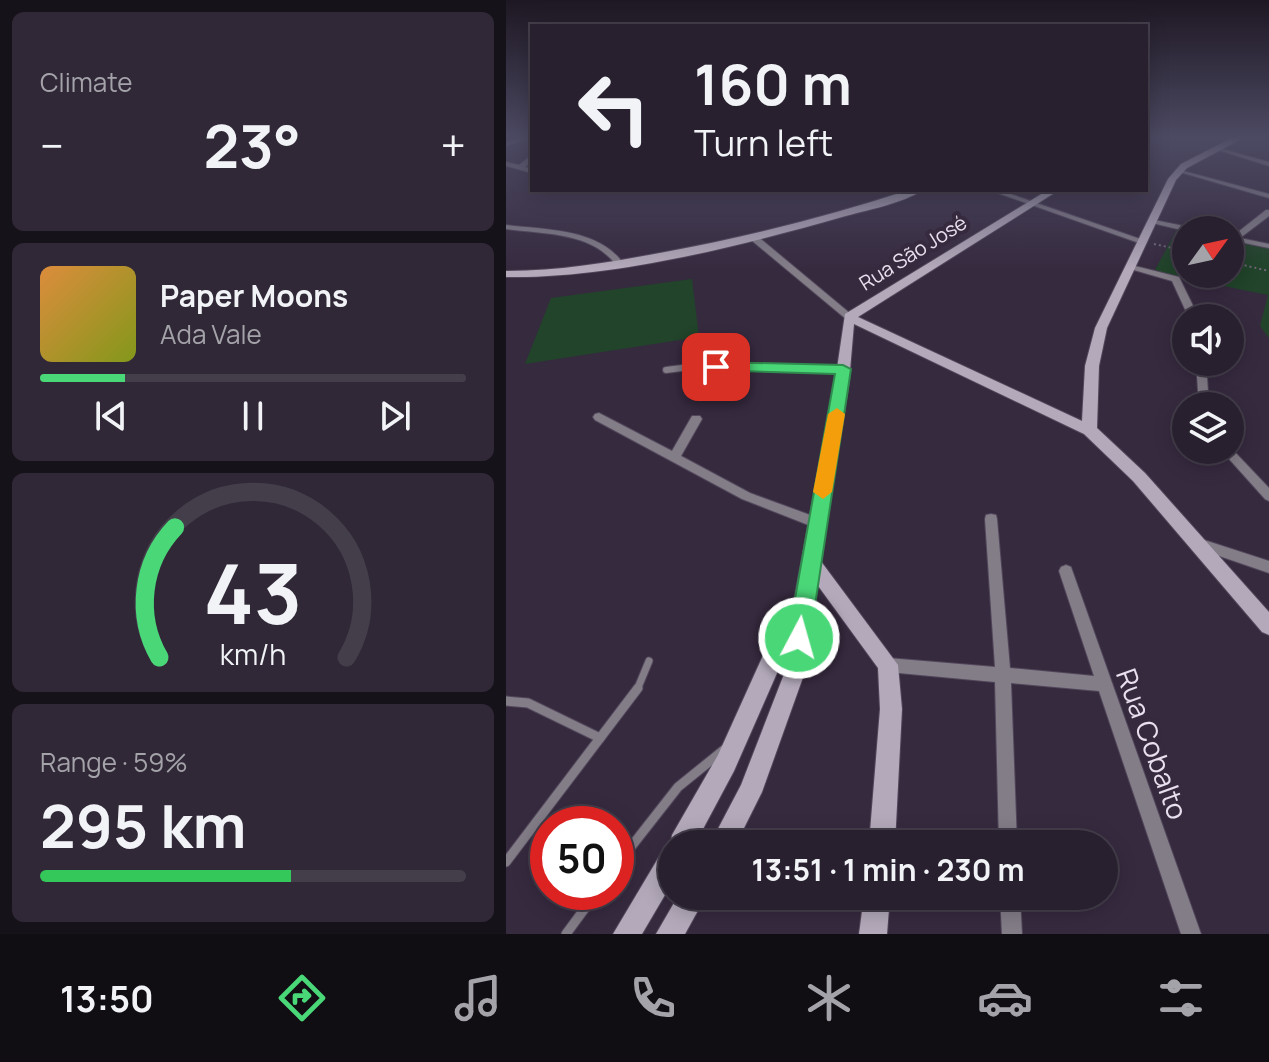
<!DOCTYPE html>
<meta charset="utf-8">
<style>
body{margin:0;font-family:Manrope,sans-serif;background:#302837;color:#f1f3f6;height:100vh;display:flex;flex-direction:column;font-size:30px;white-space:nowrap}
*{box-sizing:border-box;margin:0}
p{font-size:26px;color:#a5a3aa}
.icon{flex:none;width:44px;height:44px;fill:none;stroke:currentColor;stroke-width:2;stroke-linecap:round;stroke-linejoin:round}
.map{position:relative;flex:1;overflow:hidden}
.sheet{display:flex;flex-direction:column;gap:12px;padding:12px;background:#16121a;width:506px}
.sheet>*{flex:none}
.top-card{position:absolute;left:24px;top:24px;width:618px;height:168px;border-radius:0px;box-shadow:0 4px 20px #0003,0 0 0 2px #443e4b;background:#28202f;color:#f1f3f6;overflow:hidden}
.needle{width:52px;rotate:57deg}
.tools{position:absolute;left:666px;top:216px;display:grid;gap:16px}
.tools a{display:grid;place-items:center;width:72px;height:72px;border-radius:50%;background:#28202f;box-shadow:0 4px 20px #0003,0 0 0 2px #443e4b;font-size:40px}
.speed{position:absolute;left:24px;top:806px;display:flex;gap:16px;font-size:40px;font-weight:700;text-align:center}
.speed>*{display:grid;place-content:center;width:104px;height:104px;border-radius:50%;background:#28202f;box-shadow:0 4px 20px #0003,0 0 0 2px #443e4b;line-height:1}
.speed .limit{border:12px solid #d22;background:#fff;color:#111}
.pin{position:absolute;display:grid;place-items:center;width:68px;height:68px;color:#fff;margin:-34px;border-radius:16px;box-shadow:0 4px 12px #0006}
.me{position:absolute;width:88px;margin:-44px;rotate:6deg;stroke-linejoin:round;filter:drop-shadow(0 0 6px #0008)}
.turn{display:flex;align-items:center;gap:28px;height:168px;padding:0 32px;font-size:36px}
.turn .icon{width:104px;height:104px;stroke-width:2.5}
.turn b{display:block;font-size:56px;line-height:68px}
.big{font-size:60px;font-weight:700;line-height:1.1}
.sheet .widget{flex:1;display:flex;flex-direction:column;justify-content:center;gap:12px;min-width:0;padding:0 28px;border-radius:12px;background:#302837}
.sheet .dial{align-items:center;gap:0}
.dial svg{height:208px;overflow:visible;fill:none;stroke:#443e4b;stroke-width:7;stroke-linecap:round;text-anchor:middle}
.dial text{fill:#f1f3f6;stroke:none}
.song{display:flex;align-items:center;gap:24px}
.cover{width:96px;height:96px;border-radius:12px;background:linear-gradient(135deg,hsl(30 70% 55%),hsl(70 70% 35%))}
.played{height:8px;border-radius:4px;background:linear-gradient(90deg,#4ad778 20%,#443e4b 20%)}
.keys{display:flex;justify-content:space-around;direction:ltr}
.heat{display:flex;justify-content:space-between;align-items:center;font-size:44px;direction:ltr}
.charge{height:12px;border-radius:6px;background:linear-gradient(90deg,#34c759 59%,#443e4b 0)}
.trip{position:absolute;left:152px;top:830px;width:460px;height:80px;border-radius:40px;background:#28202f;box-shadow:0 4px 20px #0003,0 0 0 2px #443e4b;font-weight:700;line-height:80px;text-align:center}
.menu{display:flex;height:128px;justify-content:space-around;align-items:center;background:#100d13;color:#a5a3aa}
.menu .icon{width:56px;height:56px}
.menu .selected{color:#4ad778}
.menu b{font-size:36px;color:#f1f3f6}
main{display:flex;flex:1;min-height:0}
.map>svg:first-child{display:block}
.green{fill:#21442a}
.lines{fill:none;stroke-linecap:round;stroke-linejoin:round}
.lane-far2-casing{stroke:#52475b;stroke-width:8}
.lane-far1-casing{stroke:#52475b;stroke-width:9}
.lane-casing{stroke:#52475b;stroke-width:11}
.street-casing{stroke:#52475b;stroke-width:2}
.secondary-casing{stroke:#52475b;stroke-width:2}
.path{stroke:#716679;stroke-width:2;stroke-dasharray:2 3;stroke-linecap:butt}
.lane-far2{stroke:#837d88;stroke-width:6}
.lane-far1{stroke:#837d88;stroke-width:7}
.lane{stroke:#837d88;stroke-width:9}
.street{fill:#837d88;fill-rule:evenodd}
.secondary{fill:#b3a9ba;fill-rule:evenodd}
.route{fill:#4ad778;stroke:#308c4e;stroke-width:2}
.slow{fill:#f59e0b}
.labels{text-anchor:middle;stroke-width:8;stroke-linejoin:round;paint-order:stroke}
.far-street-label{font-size:20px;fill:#e8e0ee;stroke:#362a3f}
.near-street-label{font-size:28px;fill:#e8e0ee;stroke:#362a3f}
</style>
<main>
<section class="sheet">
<div class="widget"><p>Climate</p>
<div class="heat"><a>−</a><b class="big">23°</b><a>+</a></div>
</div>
<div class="widget">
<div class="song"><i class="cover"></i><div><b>Paper Moons</b><p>Ada Vale</p></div></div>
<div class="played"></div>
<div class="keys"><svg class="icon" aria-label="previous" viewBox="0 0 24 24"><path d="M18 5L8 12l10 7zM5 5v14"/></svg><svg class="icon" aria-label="pause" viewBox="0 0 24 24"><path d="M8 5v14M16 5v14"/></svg><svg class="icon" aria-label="next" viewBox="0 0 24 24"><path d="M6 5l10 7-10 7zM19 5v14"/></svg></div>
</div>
<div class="widget dial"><svg viewBox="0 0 100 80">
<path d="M14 69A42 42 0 1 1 86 69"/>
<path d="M14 69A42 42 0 0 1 20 19" stroke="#4ad778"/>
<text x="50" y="56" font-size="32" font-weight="700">43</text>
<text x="50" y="72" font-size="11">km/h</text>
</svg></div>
<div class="widget"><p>Range · 59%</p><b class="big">295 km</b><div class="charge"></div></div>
</section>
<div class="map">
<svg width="763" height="934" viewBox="0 0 763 934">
<rect width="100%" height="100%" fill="#362a3f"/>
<g class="green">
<polygon points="672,227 680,230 680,274 724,274 724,238 763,247 763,338 754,326 762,295 648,272"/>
<polygon points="186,279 193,337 19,364 45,298"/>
</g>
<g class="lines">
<defs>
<polyline id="lane-far2" points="160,370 192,366 336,369"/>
<polyline id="lane-far1" points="131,690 143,661"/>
<g id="lane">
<polyline points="0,701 22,703 94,738"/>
<polyline points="0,862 132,688"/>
<polyline points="110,866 172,787 219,749"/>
<polyline points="60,934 91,892"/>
</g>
<g id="street">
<polygon points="13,138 23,138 0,146 0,142"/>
<polygon points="709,147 763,162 763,166 709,149"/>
<polygon points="26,155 26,160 19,167 26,169 26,173 0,166 0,162 13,165"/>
<polygon points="670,169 763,194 763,198 670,171"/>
<polygon points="483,190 493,190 640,241 633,243"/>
<polygon points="760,210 763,210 763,216 734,238 763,244 763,248 724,240 724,236 727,236"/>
<polygon points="643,219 688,228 692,230 680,231 646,223 643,223"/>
<path d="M0,225C39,230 92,228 117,263L110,265C86,232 37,234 0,229Z"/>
<polygon points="244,235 250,235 346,315 346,319 340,319 244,239"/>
<polygon points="621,264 673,277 693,318 683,318 666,281 621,268"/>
<polygon points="690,362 700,362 703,406 693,406"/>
<polygon points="93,413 166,451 186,416 194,416 196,419 175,456 244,493 315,519 317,523 315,527 310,528 236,499 89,420 87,417 89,414"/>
<polygon points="724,447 763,488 763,501 759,499 715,450 724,450"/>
<polygon points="485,514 490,515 491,519 504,668 588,676 553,571 555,567 560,565 565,567 695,934 675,934 593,691 505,683 511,844 493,844 489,682 382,672 376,670 374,665 376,660 382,658 489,667 479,519 480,515"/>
<polygon points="692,538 763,561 763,573 687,547 685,543 687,539"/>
<polygon points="494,896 514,896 516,934 496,934"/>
</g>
<g id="secondary">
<polygon points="726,138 737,138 681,168 670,180 601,328 593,366 591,428 639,473 763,612 763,635 756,632 627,481 578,434 348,324 343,382 314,560 392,665 396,709 389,844 363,844 374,709 372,668 310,583 300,669 256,792 230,844 204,844 235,785 280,669 282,648 228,771 189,844 166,844 166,883 136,934 107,934 157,850 164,847 166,835 212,755 264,640 287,606 329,382 339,314 542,190 553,190 352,317 576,421 579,366 589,328 662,179 675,164"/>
<path d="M403,190H417C395,204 361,210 336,217C234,246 105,279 0,277V271C54,271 106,262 159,252C241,237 323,216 403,190Z"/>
<polygon points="172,896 200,896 179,934 150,934"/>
<polygon points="358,896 384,896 381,934 353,934"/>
</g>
</defs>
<use href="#lane-far2" class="lane-far2-casing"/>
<use href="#lane-far1" class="lane-far1-casing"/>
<use href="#lane" class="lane-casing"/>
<use href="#street" class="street-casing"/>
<use href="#secondary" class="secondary-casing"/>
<g class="path">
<polyline points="648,244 680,251"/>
<polyline points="724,262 763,271"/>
</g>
<use href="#lane-far2" class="lane-far2"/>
<use href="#lane-far1" class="lane-far1"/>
<use href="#lane" class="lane"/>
<use href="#street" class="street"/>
<use href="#secondary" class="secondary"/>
</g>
<linearGradient id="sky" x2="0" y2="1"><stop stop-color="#1e1723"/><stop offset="0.51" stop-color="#4c4a63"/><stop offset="1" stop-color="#4c4a63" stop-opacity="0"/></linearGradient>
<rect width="763" height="269" fill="url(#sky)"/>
<polygon class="route" points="210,362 337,365 345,369 304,638 301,645 293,648 285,645 282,638 329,374 205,370 203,367"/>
<polygon class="slow" points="331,408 339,414 326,492 317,499 307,492 322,414"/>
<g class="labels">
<g class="far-street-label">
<text transform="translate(407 253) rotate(-32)" y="7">Rua São José</text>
</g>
<g class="near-street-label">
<text transform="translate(646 744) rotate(70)" y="10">Rua Cobalto</text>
</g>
</g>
</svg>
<div class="tools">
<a><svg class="needle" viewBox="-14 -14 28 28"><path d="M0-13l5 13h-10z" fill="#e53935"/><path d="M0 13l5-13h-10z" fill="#a5a3aa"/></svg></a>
<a><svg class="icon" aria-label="sound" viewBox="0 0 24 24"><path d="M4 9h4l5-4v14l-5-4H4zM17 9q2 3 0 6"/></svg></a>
<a><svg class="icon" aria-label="layers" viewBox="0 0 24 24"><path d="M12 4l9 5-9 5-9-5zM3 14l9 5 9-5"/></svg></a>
</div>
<div class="speed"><div class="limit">50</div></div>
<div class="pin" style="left:210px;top:367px;background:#d93025"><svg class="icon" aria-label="arrive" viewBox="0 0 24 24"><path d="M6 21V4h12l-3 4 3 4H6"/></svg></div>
<svg class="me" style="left:293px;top:638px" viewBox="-20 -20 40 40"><circle r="17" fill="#4ad778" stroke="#fff" stroke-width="3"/><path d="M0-11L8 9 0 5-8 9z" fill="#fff"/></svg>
<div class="trip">13:51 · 1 min · 230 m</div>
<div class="top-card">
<div class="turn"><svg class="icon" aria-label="left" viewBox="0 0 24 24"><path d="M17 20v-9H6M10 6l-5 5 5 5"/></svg><div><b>160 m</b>Turn left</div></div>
</div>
</div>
</main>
<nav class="menu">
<b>13:50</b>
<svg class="icon selected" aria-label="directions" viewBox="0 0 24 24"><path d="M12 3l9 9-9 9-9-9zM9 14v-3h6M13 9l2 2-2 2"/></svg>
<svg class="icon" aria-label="music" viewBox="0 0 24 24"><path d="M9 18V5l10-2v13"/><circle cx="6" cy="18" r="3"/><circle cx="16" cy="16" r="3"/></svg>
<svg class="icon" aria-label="phone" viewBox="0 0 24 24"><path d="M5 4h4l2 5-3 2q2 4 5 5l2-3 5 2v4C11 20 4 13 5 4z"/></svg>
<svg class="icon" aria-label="climate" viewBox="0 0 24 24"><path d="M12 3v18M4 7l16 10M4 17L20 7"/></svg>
<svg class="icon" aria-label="car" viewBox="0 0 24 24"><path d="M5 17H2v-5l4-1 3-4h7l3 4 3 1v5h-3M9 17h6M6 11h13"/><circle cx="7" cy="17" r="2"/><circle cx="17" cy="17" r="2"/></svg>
<svg class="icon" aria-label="filters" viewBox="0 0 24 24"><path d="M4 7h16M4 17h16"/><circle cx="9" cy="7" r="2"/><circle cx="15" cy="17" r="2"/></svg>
</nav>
